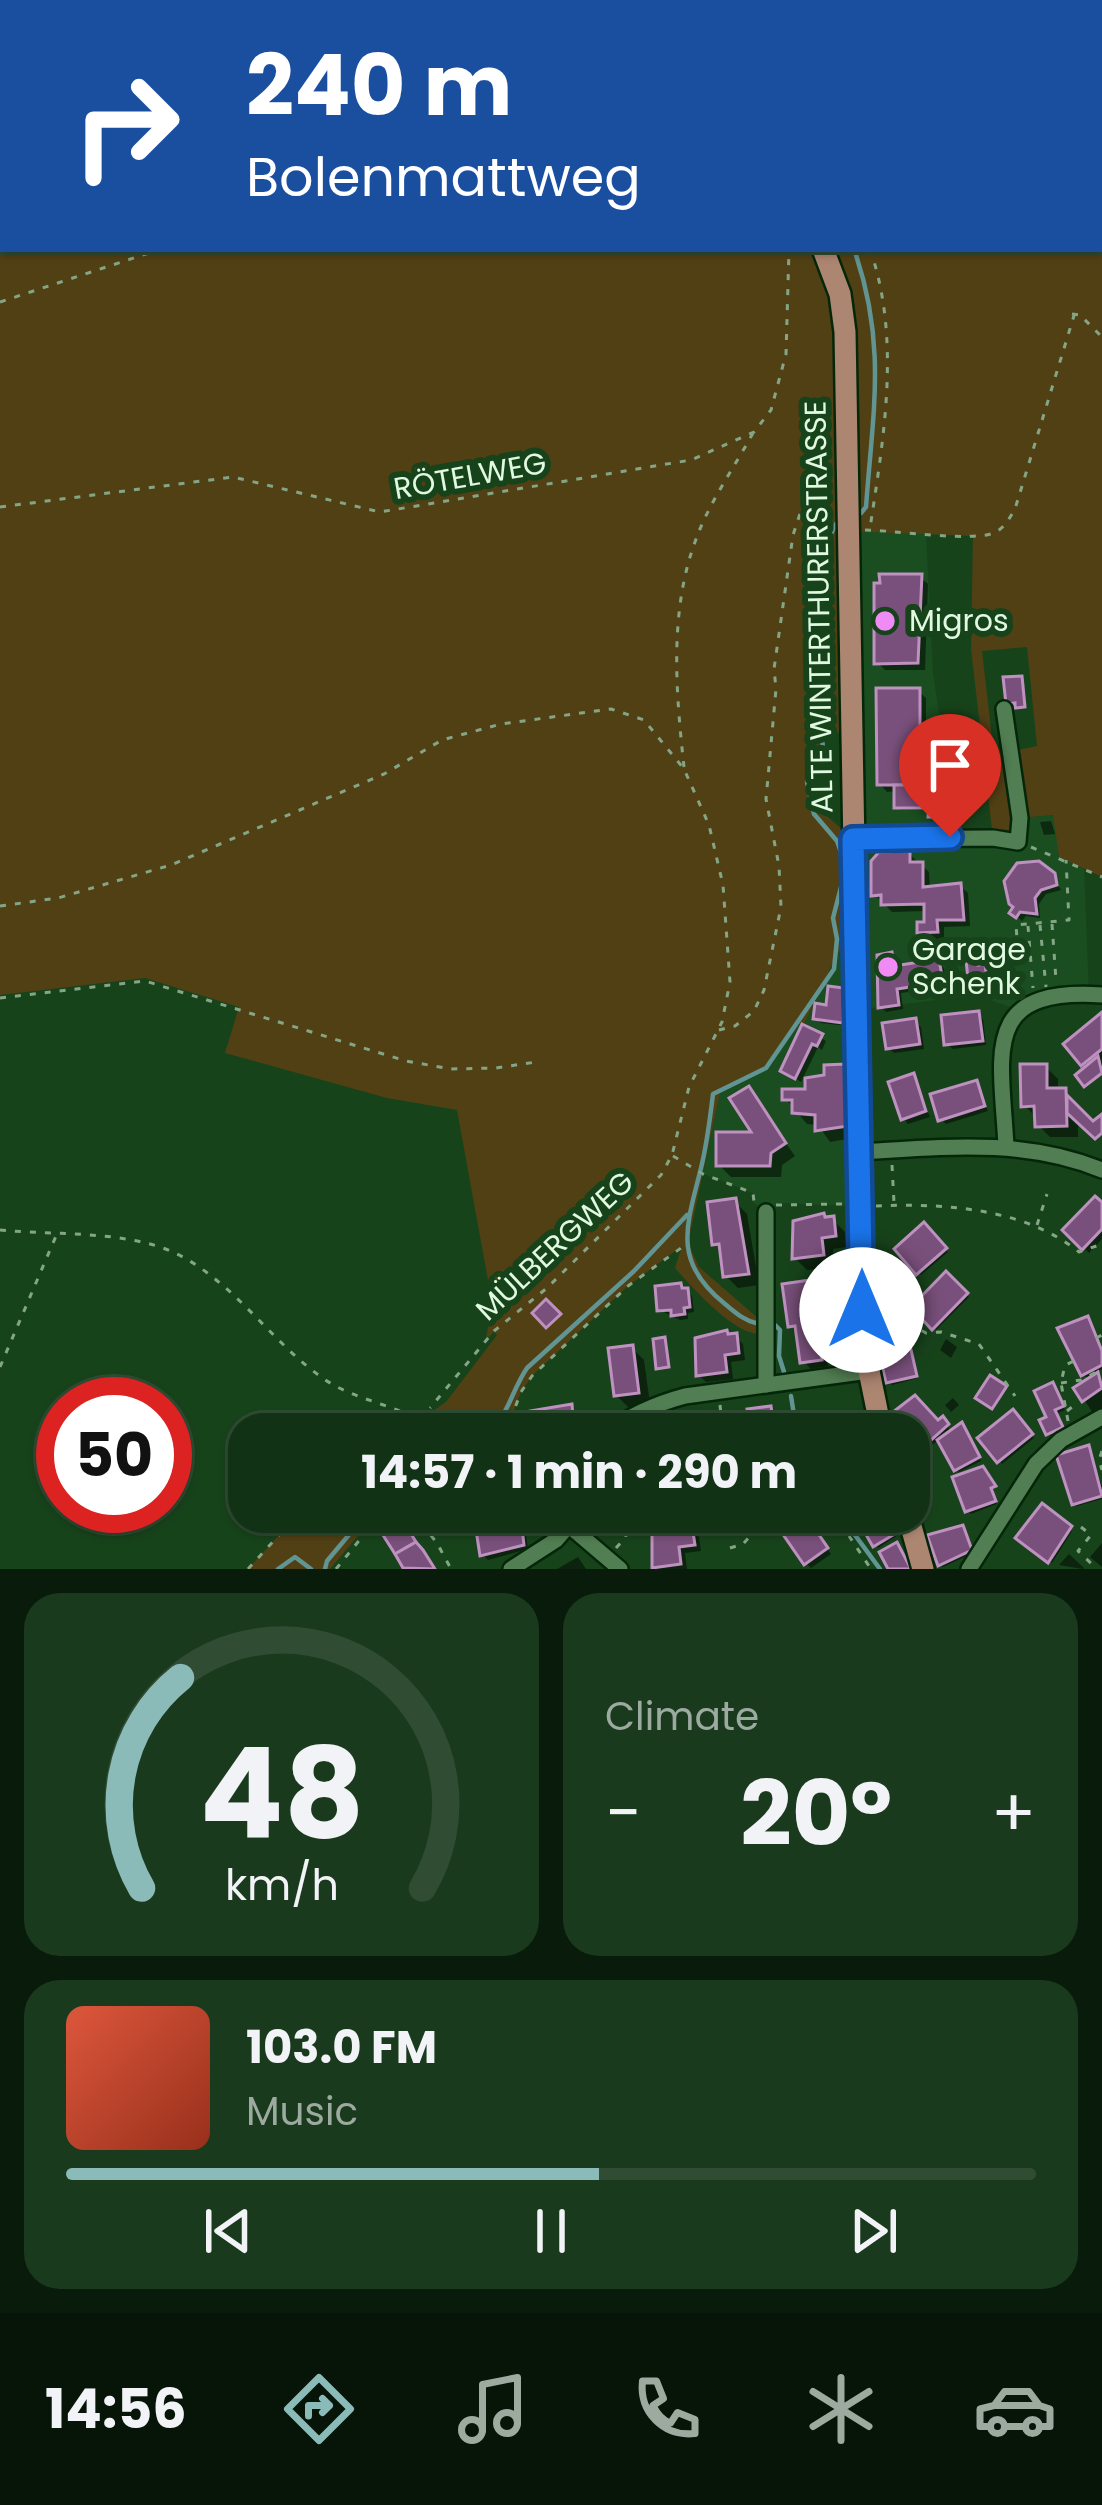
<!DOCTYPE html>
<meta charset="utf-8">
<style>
body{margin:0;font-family:Poppins,sans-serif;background:#1a3a1d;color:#f1f3f6;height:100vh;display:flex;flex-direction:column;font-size:45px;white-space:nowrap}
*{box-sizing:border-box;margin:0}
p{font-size:39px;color:#9caaa0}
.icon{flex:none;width:66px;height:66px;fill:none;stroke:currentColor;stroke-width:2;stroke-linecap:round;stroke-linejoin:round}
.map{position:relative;height:1569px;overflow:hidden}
.panel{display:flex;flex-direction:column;gap:24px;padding:24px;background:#091c0b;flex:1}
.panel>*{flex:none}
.hud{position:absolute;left:0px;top:0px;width:1104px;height:252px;box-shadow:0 3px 9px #0004,0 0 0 3px #304d34;background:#1a4fa0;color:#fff;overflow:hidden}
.speed{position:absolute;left:36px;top:1377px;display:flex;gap:24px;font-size:60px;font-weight:700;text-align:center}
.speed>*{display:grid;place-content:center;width:156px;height:156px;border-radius:50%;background:#113214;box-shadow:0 3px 9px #0004,0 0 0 3px #304d34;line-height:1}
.speed .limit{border:18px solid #d22;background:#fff;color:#111}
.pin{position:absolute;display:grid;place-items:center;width:102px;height:102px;color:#fff;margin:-123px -51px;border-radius:50% 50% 50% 0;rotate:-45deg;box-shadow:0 0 12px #0007}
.pin .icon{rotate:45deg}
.me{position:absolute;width:132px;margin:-66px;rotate:0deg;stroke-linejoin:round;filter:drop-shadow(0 0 9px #0008)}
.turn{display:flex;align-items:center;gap:42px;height:252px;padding:0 48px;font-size:54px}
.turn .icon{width:156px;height:156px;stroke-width:2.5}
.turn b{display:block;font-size:84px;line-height:102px}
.big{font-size:90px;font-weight:700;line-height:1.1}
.panel .card{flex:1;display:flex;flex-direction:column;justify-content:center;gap:18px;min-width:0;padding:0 42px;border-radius:36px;background:#1a3a1d}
.panel .dial{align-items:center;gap:0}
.dial svg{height:312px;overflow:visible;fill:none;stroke:#304d34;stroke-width:7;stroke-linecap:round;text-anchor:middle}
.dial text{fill:#f1f3f6;stroke:none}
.song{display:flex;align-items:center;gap:36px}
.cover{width:144px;height:144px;border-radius:18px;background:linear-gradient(135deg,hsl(10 70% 55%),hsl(10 70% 35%))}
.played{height:12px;border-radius:6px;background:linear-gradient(90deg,#8bbbb9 55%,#304d34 55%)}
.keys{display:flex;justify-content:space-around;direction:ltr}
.heat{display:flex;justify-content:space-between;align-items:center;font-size:66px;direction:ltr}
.panel .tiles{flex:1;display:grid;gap:24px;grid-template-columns:1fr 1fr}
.card:last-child{grid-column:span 2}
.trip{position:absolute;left:228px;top:1413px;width:702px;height:120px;border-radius:36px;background:#113214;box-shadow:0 3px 9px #0004,0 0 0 3px #304d34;font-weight:700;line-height:120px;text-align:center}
.menu{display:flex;height:192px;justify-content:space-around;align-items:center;background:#071408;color:#9caaa0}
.menu .icon{width:84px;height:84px}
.menu .on{color:#8bbbb9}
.menu b{font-size:54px;color:#f1f3f6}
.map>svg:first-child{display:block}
.built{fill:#1a4d1f}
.green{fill:#524015;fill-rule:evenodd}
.shadow{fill:#0007}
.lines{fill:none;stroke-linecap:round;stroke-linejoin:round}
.stream{stroke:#609593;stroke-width:4.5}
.building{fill:#79507b;stroke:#be91c0;stroke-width:3}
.minor-casing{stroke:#052709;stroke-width:20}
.major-casing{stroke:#052709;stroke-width:26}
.path{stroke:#84a586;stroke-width:3;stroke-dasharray:6 9;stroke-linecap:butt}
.minor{stroke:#527e53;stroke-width:15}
.major{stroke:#ad8671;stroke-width:21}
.route-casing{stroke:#114b97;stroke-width:30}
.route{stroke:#1a73e8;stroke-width:21}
.poi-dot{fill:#f08bf6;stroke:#17431b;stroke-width:4.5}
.labels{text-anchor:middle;stroke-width:12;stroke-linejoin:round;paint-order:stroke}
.street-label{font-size:30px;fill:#e1f9e1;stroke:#17431b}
.poi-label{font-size:30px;fill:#e1f9e1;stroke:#17431b;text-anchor:start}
</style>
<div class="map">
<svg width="1102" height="1569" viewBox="0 0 1102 1569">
<rect width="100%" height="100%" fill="#17431b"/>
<polygon class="built" points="870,529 926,533 933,672 949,782 949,837 993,838 1020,818 1054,815 1059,857 1084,869 1089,994 1019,1010 976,995 858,1010 852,1206 780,1203 766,1212 753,1202 753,1193 703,1174 721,1088 766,1068 793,1027 805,1021 838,951 856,946 846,531"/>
<g class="green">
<path d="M711,0H1102V877L1059,857L1053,815L1020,818L1018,842L993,838L971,649L973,536L846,531L851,730L823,736L811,776V802L853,839L856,947L838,952L805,1022L793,1027L766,1068L721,1088L688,1243L699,1267L760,1320V1334C733,1334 693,1288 675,1268L682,1246L628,1286L532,1376L521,1392L505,1434H373L396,1409L420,1420L446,1402L497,1335L494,1332L486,1340L492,1302L457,1110L387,1098L225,1053L239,1007L145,978L0,995V108L3,106V249H1101V3ZM1027,647L1037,746L994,755L982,651Z"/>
<polygon points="300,1512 378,1512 330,1569 248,1569"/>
</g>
<g class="shadow">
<polygon points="88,0 118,0 119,3 89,3"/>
<polygon points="589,0 681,0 681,3"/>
<polygon points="920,577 928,584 925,670 885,670 877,662"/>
<polygon points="918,691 926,698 926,752 935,761 935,786 948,789 948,819 931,816 935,781 927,781 926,810 900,810 897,791 887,792 880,784"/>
<polygon points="1051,821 1055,834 1044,835 1040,822"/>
<polygon points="909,854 929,872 930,889 960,886 968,893 970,926 944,927 944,939 927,939 920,931 927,925 927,911 892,912 874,894"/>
<polygon points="1053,876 1061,890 1046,894 1039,904 1040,918 1026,916 1022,921 1013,913"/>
<polygon points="891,956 897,969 938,963 944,968 946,987 901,993 903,1009 886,1012 881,1006"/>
<polygon points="843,991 848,997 847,1026 821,1023 816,1018"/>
<polygon points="978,1014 983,1019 986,1045 953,1049 947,1044"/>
<polygon points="1102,1016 1102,1073 1087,1085 1079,1076 1088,1068 1067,1044"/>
<polygon points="915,1022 921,1027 924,1049 894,1053 889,1048"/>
<polygon points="804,1028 826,1041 822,1050 818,1047 801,1082 783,1070"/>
<polygon points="1046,1067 1058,1079 1058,1091 1065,1091 1093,1125 1102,1118 1102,1133 1097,1137 1078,1119 1078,1137 1050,1137 1038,1125 1038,1119 1024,1105"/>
<polygon points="845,1068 857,1080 858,1137 830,1142 818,1125 807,1124 785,1098 808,1092"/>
<polygon points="913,1077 930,1117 908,1124 903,1118"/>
<polygon points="976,1083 988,1111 946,1124 941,1119"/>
<polygon points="748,1090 795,1156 782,1165 781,1177 731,1177 719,1165 757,1135"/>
<polygon points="735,1202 747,1214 759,1285 738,1288 726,1276 723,1251 715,1243"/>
<polygon points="1102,1207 1102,1239 1089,1253 1066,1230"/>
<polygon points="827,1220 833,1220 845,1232 846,1247 833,1249 835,1267 807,1270 795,1258"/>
<polygon points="924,1226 948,1252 921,1275 898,1249"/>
<polygon points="946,1276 969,1297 936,1330 915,1307"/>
<polygon points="809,1283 817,1291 828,1366 811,1369 803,1361 799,1334 791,1326"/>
<polygon points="687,1291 692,1296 694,1312 688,1313 688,1319 680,1320 660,1310"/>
<polygon points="1090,1322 1102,1351 1102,1369 1094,1373 1102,1381 1102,1411 1095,1416 1077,1389 1090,1381 1083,1374"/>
<polygon points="735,1336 743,1344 745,1360 731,1362 733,1379 706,1382 699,1375"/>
<polygon points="946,1339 957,1347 951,1358 940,1350"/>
<polygon points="908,1344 918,1378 892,1385 889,1382"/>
<polygon points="632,1348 644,1360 650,1404 628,1407 616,1395"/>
<polygon points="1055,1389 1065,1410 1056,1414 1064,1430 1051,1436 1048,1433"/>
<polygon points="953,1398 959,1405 951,1412 945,1405"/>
<polygon points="571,1407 583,1419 584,1434 534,1434"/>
<polygon points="770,1409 778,1416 780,1434 754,1434"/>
<polygon points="898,1413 938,1424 943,1420 951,1431 964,1428 981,1461 959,1472 940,1439 926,1449"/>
<polygon points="1013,1413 1034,1438 1002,1464 981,1438"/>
<polygon points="1088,1448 1102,1486 1102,1499 1077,1506 1074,1504"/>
<polygon points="990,1477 997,1504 971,1514 968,1511"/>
<polygon points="1042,1507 1072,1531 1052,1563 1019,1537"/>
<polygon points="597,1512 618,1512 619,1521 603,1523"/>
<polygon points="726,1512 750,1512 753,1533 730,1536 725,1531"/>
<polygon points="867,1512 887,1512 890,1516 886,1518 898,1535 878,1548 864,1514"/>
<polygon points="520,1522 525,1527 528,1549 488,1560 483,1555"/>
<polygon points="809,1522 831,1554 811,1568 806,1563"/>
<polygon points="691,1529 699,1537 701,1551 685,1553 687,1569 657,1569 655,1566 686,1530"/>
<polygon points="965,1531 973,1553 943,1567 940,1564"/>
<polygon points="1102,1543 1102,1567 1090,1557"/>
<polygon points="1069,1554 1084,1568 1083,1569 1059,1565"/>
<polygon points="578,1557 586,1569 557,1569"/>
</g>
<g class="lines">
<g class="stream">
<polyline points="827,0 828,3"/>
<path d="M854,249C887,344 873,410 866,507L861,513"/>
<path d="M756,1323C743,1320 735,1312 725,1304C671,1261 687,1225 701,1168C707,1144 710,1119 713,1094L766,1068L834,969L837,939L833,918L842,883V855L837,841L814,814L807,782L823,750L813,612L821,579L822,551L836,524"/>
<polyline points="774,1324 780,1330 779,1356 784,1372"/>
<polyline points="791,1396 797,1434"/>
<polyline points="446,1424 475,1434"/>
<path d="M488,1434C508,1416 512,1390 527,1368L634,1271L687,1215"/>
<polyline points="838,1512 880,1569"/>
<polyline points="278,1569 295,1557 311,1569"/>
<polyline points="325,1569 327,1561 368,1512"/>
</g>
</g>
<g class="building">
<polygon points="879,574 922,574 918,663 874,664 874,583 880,583"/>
<polygon points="1022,676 1025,707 1015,708 1015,703 1006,704 1003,677"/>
<polygon points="876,688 920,688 920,750 929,750 929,775 920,775 920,785 877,785"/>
<polygon points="931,783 946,783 946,817 928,817"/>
<rect x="894" y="785" width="30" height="23"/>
<polygon points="910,851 910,862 923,862 923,887 961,883 964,920 937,920 938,932 917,933 917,922 924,922 924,904 881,905 881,895 871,896 871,861 879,852"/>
<polygon points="1039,861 1055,873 1057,885 1041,890 1035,898 1037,914 1020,912 1016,918 1009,913 1013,907 1009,904 1004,881 1017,863"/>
<polygon points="892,952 894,966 939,959 943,982 897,989 899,1005 878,1008 877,955"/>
<polygon points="977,959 978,965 985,964 988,988 969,989 966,960"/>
<polygon points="828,986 844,988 843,1023 813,1019 815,1003 826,1005"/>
<polygon points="979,1011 983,1041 944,1045 941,1015"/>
<polygon points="1102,1012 1102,1049 1081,1066 1063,1044"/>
<polygon points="916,1018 920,1044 886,1049 882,1023"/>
<polygon points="802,1024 823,1034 817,1046 812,1044 795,1079 780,1071"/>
<polygon points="1098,1056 1102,1073 1084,1087 1075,1075"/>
<polygon points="846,1064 848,1126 815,1131 815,1115 792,1113 792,1100 782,1100 782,1089 805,1089 805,1078 824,1075 824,1065"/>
<polygon points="1020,1064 1047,1064 1047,1088 1066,1088 1067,1126 1035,1127 1034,1106 1021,1107"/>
<polygon points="914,1073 926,1111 901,1120 888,1082"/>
<polygon points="977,1080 985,1106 938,1121 930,1094"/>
<polygon points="749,1086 786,1143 771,1153 770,1166 716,1166 716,1132 751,1132 729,1098"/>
<polygon points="1067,1095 1093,1121 1102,1114 1102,1133 1095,1139 1067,1113"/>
<polygon points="1095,1196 1102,1202 1102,1229 1082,1250 1062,1230"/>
<polygon points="736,1198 749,1274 723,1277 719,1244 712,1245 707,1202"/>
<polygon points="824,1213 825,1217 834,1216 836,1236 822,1238 824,1255 792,1259 793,1221"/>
<polygon points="924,1222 947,1248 916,1275 894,1249"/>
<polygon points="946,1271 968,1293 932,1330 911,1307"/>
<polygon points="810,1280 822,1360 800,1363 795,1326 788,1327 782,1284"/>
<polygon points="681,1283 682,1288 688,1288 690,1307 684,1308 685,1314 671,1316 671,1310 657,1311 655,1286"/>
<polygon points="546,1299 561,1314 546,1328 532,1313"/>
<polygon points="1088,1316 1102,1351 1102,1365 1081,1376 1057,1328"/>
<polygon points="727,1330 728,1334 737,1333 739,1353 725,1355 727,1372 696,1376 695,1338"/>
<polygon points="665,1337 669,1367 656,1369 653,1339"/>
<polygon points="909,1341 917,1376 886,1383 878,1348"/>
<polygon points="633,1345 639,1393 614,1396 608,1348"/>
<polygon points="1098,1372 1102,1388 1082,1402 1073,1388"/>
<polygon points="990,1375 1007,1386 992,1409 975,1398"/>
<polygon points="1053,1382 1064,1406 1055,1410 1063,1427 1046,1435 1039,1420 1046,1417 1034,1391"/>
<polygon points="915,1395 938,1420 943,1416 949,1424 921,1449 893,1412"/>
<polygon points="572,1404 574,1429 561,1430 562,1434 530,1434 530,1411"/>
<polygon points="771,1406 775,1434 751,1434 747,1409"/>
<polygon points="1013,1409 1033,1434 997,1463 977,1438"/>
<polygon points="716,1418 718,1434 677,1434 675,1424"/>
<polygon points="962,1422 980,1457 954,1471 937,1440"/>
<polygon points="1089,1445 1102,1496 1072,1505 1056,1455"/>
<polygon points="983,1466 996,1486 991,1488 996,1501 965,1512 952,1477"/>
<polygon points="1042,1503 1072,1526 1048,1563 1015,1538"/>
<polygon points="723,1512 747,1512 749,1529 722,1532"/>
<polygon points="804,1513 828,1548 804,1565 780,1530"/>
<polygon points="888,1516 898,1532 873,1547 864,1531"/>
<polygon points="402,1519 416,1542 395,1554 381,1532"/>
<polygon points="521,1519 524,1545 480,1556 476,1530"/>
<polygon points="683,1522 684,1527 692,1526 695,1545 679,1547 681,1564 652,1568 652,1532 665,1530 664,1525"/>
<polygon points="963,1525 972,1550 938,1566 927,1535"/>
<polygon points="416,1542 423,1550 435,1569 403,1568 395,1554"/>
<polygon points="897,1542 911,1569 888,1569 879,1552"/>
</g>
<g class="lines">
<defs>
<g id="minor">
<polyline points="551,0 555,3"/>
<polyline points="853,839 993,838 1018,842 1020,818 1004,709"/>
<path d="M1006,1146C1001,1052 980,987 1102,995"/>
<path d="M861,1152C944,1147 1024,1138 1102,1170"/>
<polyline points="766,1385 766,1212"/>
<polyline points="420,1420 444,1434"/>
<path d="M605,1434C630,1415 655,1404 685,1396L869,1371"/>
<polyline points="553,1512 620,1569"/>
<polyline points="511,1569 556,1540 569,1525"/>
<polyline points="969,1569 1036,1464 1061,1440 1102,1417"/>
</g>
<g id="major">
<polyline points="711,0 711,3"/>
<polyline points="823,249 840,294 845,332 862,1310 869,1371 882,1434"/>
<polyline points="907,1512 923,1569"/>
</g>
</defs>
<use href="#minor" class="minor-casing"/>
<use href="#major" class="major-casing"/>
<g class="path">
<polyline points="165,0 167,0"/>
<polyline points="816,0 817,3"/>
<polyline points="220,3 221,0"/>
<polyline points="398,3 399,0"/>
<polyline points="1101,72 1102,72"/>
<polyline points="0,108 3,106"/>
<path d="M870,249C901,338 884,436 870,528"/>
<polyline points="0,302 161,249"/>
<polyline points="1072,314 1080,315 1102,337"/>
<polyline points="0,507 233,477 380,512 691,460 754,432 771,410 786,354 789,249"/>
<path d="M865,530C894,530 974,543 996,532C1005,527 1010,517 1015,509L1076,309"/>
<path d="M684,767C676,693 669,613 695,542C708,504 734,468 753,433"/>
<polyline points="1031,847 1102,877"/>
<polyline points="0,906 58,898 171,865 384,774 442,740 501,724 611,709 644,720 684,769 709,825 723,885 730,982 722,1022 689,1087 672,1155 661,1175 547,1288 494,1331 430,1408"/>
<polyline points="1052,924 1056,980"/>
<polyline points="1040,925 1046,987"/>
<polyline points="1028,926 1033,988"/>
<polyline points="1021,995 1016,925 1069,920 1066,860"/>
<polyline points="0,998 145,981 406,1061 451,1069 496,1068 536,1062"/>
<polyline points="719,1030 735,1026 754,1011 764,990 781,907 779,866 766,799 776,689 774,669 793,535 819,456 831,452"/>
<polyline points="673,1156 703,1174 753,1193 754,1202"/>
<polyline points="892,1165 894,1203"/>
<polyline points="776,1205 843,1204"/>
<path d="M876,1206C943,1203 1025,1208 1079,1252L1102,1244"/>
<polyline points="1037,1225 1047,1194"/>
<path d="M0,1230C52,1235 107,1231 157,1246C226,1268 267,1340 324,1379C350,1397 381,1402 409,1415"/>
<polyline points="881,1312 894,1315 926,1333 941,1332 979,1344 1015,1396"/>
<polyline points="827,1323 834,1363"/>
<polyline points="1096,1338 1102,1335"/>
<polyline points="0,1367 56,1236"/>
<polyline points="1061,1383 1081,1380 1102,1369"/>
<polyline points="720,1405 723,1434"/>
<polyline points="1067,1411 1077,1403"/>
<polyline points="1068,1421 1061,1383 1065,1365 1074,1361"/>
<polyline points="484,1427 488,1434"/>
<polyline points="373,1434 395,1411"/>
<polyline points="505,1434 521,1392 532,1376 628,1286 688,1243"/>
<polyline points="1102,1451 1099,1460 1102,1470"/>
<polyline points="412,1512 437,1543 451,1569"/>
<polyline points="1081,1527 1091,1535 1078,1551 1097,1569"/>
<polyline points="819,1531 849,1536 871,1569"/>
<polyline points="616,1548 626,1537 623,1512"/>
<polyline points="730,1548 743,1544 752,1534 750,1512"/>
<polyline points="248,1569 300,1512"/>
<polyline points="336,1569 375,1521 388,1512"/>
</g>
<use href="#minor" class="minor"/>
<use href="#major" class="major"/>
</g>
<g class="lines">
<defs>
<polyline id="route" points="862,1310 853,839 950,837"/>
</defs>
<use href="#route" class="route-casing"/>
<use href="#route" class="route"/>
</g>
<g class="poi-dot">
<circle cx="885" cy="621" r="12"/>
<circle cx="888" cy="967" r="12"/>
</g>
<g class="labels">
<g class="street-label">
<text transform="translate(470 476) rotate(-10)" y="10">RÖTELWEG</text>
<text transform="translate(819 607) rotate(-91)" y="10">ALTE WINTERTHURERSTRASSE</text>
<text transform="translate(555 1246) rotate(-43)" y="10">MÜLBERGWEG</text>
</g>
<g class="poi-label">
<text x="909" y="631">Migros</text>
<text x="912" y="960">Garage<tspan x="912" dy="34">Schenk</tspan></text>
</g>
</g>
</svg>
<div class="speed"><div class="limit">50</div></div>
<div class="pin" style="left:950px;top:837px;background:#d93025"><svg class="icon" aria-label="arrive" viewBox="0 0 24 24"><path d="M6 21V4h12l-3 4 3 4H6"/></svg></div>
<svg class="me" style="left:862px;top:1310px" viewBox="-20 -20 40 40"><circle r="19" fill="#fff"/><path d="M0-13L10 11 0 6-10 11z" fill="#1a73e8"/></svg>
<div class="trip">14:57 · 1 min · 290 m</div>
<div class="hud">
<div class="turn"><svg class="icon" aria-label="right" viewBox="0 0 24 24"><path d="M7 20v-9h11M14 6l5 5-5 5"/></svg><div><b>240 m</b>Bolenmattweg</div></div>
</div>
</div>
<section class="panel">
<div class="tiles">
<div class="card dial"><svg viewBox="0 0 100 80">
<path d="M14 69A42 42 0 1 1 86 69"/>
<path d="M14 69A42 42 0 0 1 24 15" stroke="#8bbbb9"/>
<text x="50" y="56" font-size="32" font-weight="700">48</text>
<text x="50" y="72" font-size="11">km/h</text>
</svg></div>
<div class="card"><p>Climate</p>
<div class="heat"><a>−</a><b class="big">20°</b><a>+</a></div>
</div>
<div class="card">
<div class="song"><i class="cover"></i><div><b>103.0 FM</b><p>Music</p></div></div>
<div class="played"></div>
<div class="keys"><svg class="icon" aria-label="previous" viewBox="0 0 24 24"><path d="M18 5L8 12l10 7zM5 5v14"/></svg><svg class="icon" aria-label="pause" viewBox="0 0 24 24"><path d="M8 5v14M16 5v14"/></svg><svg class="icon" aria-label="next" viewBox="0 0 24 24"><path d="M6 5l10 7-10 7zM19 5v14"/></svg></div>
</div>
</div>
</section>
<nav class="menu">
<b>14:56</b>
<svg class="icon on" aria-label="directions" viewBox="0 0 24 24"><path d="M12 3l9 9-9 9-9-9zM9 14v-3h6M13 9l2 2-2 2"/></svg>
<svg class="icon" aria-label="music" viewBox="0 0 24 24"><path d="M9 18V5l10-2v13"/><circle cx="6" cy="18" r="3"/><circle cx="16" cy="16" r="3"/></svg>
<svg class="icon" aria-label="phone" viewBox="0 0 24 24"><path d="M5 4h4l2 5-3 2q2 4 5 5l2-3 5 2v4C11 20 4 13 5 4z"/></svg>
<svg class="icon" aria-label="climate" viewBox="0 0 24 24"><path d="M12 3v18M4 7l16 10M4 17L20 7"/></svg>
<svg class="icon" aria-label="car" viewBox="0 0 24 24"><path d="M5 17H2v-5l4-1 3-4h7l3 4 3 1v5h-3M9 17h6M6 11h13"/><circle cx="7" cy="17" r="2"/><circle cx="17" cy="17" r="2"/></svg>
</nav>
